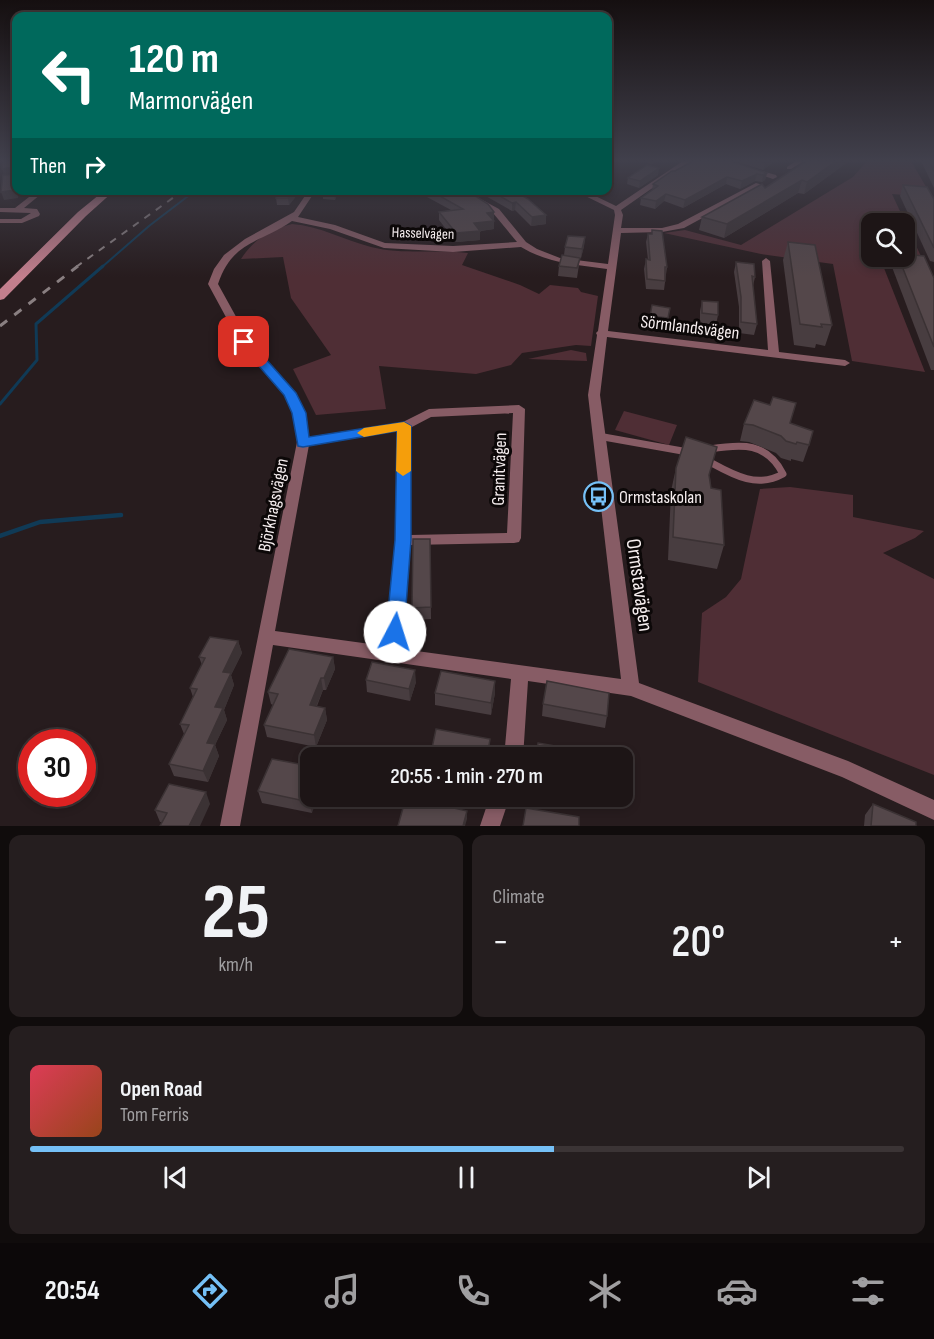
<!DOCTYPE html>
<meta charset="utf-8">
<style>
body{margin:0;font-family:"Sofia Sans Condensed",sans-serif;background:#251e1f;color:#f1f3f6;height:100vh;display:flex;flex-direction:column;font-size:22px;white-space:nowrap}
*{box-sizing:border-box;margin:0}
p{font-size:20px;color:#a09fa1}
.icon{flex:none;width:33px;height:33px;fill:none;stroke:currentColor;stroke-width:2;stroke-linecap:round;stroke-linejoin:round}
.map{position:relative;height:826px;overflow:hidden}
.side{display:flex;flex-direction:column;gap:9px;padding:9px;background:#100c0c;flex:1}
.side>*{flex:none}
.banner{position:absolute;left:12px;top:12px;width:600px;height:183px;border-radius:12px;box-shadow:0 3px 9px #0003,0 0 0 2px #3b3435;background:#00695c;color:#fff;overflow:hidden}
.fabs{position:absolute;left:861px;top:213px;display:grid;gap:12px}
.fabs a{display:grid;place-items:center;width:54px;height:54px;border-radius:12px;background:#1d1516;box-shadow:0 3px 9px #0003,0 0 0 2px #3b3435;font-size:30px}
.speed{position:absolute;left:18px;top:729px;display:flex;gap:12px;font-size:30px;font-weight:700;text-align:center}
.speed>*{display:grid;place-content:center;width:78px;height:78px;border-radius:50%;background:#1d1516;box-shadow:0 3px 9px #0003,0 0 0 2px #3b3435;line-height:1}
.speed .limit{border:9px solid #d22;background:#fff;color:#111}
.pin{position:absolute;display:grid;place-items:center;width:51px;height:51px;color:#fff;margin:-26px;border-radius:12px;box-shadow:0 3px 9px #0006}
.me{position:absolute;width:66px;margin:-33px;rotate:5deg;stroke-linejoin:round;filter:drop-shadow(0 0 4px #0008)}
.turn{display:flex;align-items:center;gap:21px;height:126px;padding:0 18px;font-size:27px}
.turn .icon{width:78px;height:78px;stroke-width:2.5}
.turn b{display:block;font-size:42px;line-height:51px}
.then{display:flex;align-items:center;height:57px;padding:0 18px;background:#0003;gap:12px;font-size:22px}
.big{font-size:45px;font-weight:600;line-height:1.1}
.side .tile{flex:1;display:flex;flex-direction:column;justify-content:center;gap:9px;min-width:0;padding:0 21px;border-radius:12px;background:#251e1f}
.side .dial{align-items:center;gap:0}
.dial b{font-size:78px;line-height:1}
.song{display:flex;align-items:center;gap:18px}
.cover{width:72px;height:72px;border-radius:9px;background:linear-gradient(135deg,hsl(350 70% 55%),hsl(20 70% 35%))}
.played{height:6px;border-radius:3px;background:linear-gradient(90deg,#75c0f6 60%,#3b3435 60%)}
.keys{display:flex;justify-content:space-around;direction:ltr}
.heat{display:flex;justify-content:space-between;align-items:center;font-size:33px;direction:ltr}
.side .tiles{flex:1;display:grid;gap:9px;grid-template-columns:1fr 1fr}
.tile:last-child{grid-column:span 2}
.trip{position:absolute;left:300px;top:747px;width:333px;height:60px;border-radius:12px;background:#1d1516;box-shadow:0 3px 9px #0003,0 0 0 2px #3b3435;font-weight:600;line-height:60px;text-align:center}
.dock{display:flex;height:96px;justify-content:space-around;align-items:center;background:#0c0809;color:#a09fa1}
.dock .icon{width:42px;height:42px}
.dock .on{color:#75c0f6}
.dock b{font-size:27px;color:#f1f3f6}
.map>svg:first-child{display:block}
.green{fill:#4f2e35;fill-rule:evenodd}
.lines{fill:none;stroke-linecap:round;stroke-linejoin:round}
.stream-far2{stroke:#103a56;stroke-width:2}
.stream-far1{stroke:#103a56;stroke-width:3}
.stream{stroke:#103a56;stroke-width:4.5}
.lane{stroke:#875c65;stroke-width:7}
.street{fill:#875c65;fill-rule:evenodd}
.secondary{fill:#c37f8d;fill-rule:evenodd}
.rail-far1{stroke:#897f81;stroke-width:2;stroke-dasharray:7 7;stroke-linecap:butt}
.rail{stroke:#897f81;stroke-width:3;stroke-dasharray:9 9;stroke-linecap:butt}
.wall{fill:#483d40}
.shaded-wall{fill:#3b3234}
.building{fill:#54474a;stroke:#3b3234;stroke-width:1.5}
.route{fill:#1a73e8;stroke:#114b97;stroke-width:1.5}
.slow{fill:#f59e0b}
.labels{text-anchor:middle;stroke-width:6;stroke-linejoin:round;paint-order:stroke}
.far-street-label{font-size:15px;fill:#f6eeef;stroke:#0c0808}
.street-label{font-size:18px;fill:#f6eeef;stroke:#0c0808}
.poi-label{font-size:18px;fill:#f6eeef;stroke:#0c0808;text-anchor:start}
.near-street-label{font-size:21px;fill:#f6eeef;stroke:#0c0808}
</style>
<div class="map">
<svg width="934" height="826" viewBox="0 0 934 826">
<rect width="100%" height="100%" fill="#271c1e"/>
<g class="green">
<path d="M867,161H911L932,197L892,194L926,267L882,263L925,372L852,361L833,264L761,254L664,233L685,230L741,245L853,177ZM872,224H904V256H872Z"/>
<path d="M292,224C320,226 344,240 371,247C403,255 436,249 468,253L462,265L520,285L539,294L550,285L578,288L581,292L598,296L591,346L576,345L522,353L511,365L476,374L379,366L386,409L316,415L293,369L331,355L291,298L283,257L241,259C253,240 270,229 292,224Z"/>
<polygon points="571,350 586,353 587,361 528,359"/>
<polygon points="624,411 677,425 669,445 615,430"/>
<polygon points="790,487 853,495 853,517 924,531 915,538 883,553 934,579 934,775 698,682 702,613 726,597 741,579 760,489"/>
</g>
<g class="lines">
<polyline class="stream-far2" points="102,267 149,226 196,190"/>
<polyline class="stream-far1" points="0,404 37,360 36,324 103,266"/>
<polyline class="stream" points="0,536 40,522 121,515"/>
<g class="lane">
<polyline points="598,436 688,452"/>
<path d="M708,461C732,474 756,489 783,474C767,442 742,444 710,449"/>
</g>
<g class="street">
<path d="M683,161H691L621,210L623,215L621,228H662L678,224L756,183L763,185L684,228L662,232L621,233L608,331L768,350L762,261L766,258L770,261L779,352L845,360L850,363L845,366L607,337L600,395L639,683L848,761L934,800V820L842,777L631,696L528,681L523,758H504L511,679L273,645L240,826H220L297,442L293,413L284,394L240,343L208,284L214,269L224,255L245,239L294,212L309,190H316L298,217L335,225L385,243L453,246L517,242L493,213L455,190H464L499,209L526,242L537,249L560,258L608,264L615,215L614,210L573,190H583L616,206ZM292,221L330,229L384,248L453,252L521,247C547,263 577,265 607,269L598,331L596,333L597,335L588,395L621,679L402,649L410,545L514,543L519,542L521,538L525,409L519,405L429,409L401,423L309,437L305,413L295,393L250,342L218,284C233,240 259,244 292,221ZM513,413L507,533L410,535V428L431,417ZM398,431L396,540L385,646L275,631L309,445Z"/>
<polygon points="796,161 804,161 791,169 787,169 787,167"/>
<polygon points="751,168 776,175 777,177 773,179 749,171 749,169"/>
<polygon points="38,190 46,190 24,208 37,209 40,214 39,216 22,223 0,223 0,219 21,219 31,213 0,212 0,208 15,208"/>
<polygon points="490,796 510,796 500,826 480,826"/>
</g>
<polygon class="secondary" points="105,190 115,190 86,216 4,299 0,300 0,289 78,212"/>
<polyline class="rail-far1" points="76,267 184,190"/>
<polyline class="rail" points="0,326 78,266"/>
</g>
<g class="wall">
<polygon points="640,161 659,161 652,164"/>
<polygon points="734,161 775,161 763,170"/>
<polygon points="849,161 804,194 798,193 724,238 699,230 702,217 765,188"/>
<polygon points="921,161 934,161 934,188"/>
<polygon points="675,171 767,173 765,180 762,182 755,181 740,189 726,184 683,208 664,201 655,209 640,205 641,198 652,190 653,184"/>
<polygon points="658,175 639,188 627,184 628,178"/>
<polygon points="903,185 934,199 934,262 930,261 900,196"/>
<polygon points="301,190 289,205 277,205 276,198"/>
<polygon points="339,190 335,200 323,199 323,195"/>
<polygon points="414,190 466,190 494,212 494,229 480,231 480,240 456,242 439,220 439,212 451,210"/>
<polygon points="475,190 513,190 546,215 546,224 531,226 515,210 512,211"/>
<polygon points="648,234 667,267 664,290 646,289 644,269 646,259 648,260 646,242"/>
<polygon points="585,237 584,246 581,258 580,258 577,278 558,276 559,266 564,255 565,247"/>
<polygon points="788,242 832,325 825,346 816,344 815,348 794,345 783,260"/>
<polygon points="896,256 904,256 934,278 934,370 931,370 892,267"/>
<polygon points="736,262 755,277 753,286 757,324 754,335 739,333 739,307 734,272"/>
<polygon points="702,301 718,315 716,325 700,323 700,311"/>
<polygon points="652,305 670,308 666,328 649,326"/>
<polygon points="790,423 809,445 803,462 791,459 791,461 781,458 776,453 749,442 740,441 744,424"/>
<polygon points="676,468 710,477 711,488 724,545 717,569 668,560 671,491"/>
<polygon points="430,551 431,619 413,620 412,608"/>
<polygon points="238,641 242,653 231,675 234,685 224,710 227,720 215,745 219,756 208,782 174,776 169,764 184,734 180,724 193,697 190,688 202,665 199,657"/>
<polygon points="333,657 335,669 326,690 323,690 317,706 325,708 327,720 316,747 267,737 264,725 273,705 271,704 268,692"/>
<polygon points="366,680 416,682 410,701 367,692"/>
<polygon points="435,693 495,693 491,715 435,705"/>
<polygon points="543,704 607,716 605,728 542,716"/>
<polygon points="490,751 489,758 431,758 431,753"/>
<polygon points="310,766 312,813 262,803 258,791"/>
<polygon points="210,804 162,822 160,822 155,810"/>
<polygon points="873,804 916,826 864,826 865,815"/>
</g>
<g class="shaded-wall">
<polygon points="15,161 16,161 16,190 19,190 18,198 4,200 1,192 5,177 2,169"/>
<polygon points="768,161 775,161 763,170 765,163"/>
<polygon points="836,161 849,161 804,194 807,182"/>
<polygon points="659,168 658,175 639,188 640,181"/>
<polygon points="767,173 765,180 762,182 763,175"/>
<polygon points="757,174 755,181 740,189 742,181"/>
<polygon points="727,177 726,184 683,208 685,200"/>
<polygon points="802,180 798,193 724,238 727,224"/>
<polygon points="294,190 301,190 289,205 288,198"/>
<polygon points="337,190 339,190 335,200 334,195"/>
<polygon points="666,194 664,201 655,209 656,201"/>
<polygon points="516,202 515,210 512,211 512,203"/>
<polygon points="494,212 494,220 487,221 487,213"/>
<polygon points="546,215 546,224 531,226 532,217"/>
<polygon points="494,221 494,229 473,232 474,223"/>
<polygon points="480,231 480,240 456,242 456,233"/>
<polygon points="585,237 584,246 581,258 582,249"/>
<polygon points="238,641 242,653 231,675 234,685 224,710 227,720 215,745 219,756 208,782 203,771 207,743 223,672"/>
<polygon points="333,657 335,669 326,690 324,678"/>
<polygon points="415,670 416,682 410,701 409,689"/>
<polygon points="321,678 323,690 312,716 310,705"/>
<polygon points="495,681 495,693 491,715 491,703"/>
<polygon points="325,708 327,720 316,747 314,735"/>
<polygon points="490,739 489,758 487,758"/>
<polygon points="206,792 210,804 200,826 189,826"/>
<polygon points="311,796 318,796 312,813 309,802"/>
<polygon points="467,811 467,819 465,826 463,826"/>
</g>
<g class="building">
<polygon points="3,161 15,161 14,167 2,169"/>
<polygon points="693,161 731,161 767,173 763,175 757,174 742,181 727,177 685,200 666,194 656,201 641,198 658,186 653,184 672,171 675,171"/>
<polygon points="757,161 768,161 765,163"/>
<polygon points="806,161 836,161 807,182 802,180 727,224 702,217 762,184 765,188"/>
<polygon points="929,161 934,161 934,171"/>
<polygon points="647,165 659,168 640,181 628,178"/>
<polygon points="16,174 15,190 1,192 3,175"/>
<polygon points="903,185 927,187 934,199 934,248"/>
<polygon points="280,190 294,190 288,198 276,198"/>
<polygon points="325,190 337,190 334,195 323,195"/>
<polygon points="429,190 466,190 488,204 494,212 487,213 494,221 474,223 480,231 456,233 439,212 463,209"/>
<polygon points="489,190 513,190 528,199 546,215 532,217 516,202 512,203"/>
<polygon points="652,230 662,231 667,267 665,267 665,281 647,279 646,259 650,260 648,234 652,234"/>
<polygon points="568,236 585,237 582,249 565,247"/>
<polygon points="788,242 815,245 832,325 821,324 822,327 800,324"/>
<polygon points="904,254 924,256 934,278 934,347 898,256 904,256"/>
<polygon points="562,255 580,258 577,268 559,266"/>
<polygon points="736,262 754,264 755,277 752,276 757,324 741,322 741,297"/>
<polygon points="702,301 718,302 718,315 702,313"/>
<polygon points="652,305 670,308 668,318 650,316"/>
<polygon points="773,397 796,403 790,423 813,431 809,445 797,442 796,444 786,441 781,436 753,425 744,424 754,400 770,405"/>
<polygon points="686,437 717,447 709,475 711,488 721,490 724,545 673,537 676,468"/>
<polygon points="413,539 430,539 431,607 412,608"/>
<polygon points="210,637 238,641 223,672 231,673 215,707 223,708 207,743 215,744 203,771 169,764 189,725 180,724 197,689 190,688 205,658 199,657"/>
<polygon points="289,649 333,657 324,678 321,678 310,705 325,708 314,735 264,725 278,694 268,692"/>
<polygon points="372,662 415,670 409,689 366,680"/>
<polygon points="441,671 495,681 491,703 435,693"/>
<polygon points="547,681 609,693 607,716 543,704"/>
<polygon points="436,729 490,739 487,758 456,758 431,753"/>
<polygon points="538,743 590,752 589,758 536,758"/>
<polygon points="272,759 310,766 311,796 309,802 258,791"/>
<polygon points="169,784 206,792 189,826 160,826 167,813 155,810"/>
<polygon points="406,797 467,811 463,826 398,826"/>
<polygon points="873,804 916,822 916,826 871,826"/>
<polygon points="526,808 579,817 579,826 523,826"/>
</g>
<linearGradient id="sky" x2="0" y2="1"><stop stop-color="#150f10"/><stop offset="0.58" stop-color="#41404c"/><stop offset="1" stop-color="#41404c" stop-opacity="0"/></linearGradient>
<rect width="934" height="277" fill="url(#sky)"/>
<polygon class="route" points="244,339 249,340 296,393 306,413 309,437 404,422 411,426 411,540 404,632 402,637 395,640 388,637 386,632 395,540 397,431 303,447 298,446 292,413 284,395 238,342"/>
<polygon class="slow" points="404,422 411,426 411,471 403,476 396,471 397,431 364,437 357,433 364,428"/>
<defs>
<symbol id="bus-ring" viewBox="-11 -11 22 22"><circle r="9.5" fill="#0c0808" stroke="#75c0f6" stroke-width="1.5"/><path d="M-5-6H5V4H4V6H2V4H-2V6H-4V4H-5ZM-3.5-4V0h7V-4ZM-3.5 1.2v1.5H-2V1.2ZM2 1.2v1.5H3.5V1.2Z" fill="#75c0f6"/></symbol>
</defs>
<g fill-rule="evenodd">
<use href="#bus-ring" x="582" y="480" width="33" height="33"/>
</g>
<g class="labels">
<g class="far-street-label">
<text transform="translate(423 233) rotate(2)" y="5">Hasselvägen</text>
</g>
<g class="street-label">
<text transform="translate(690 327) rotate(7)" y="6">Sörmlandsvägen</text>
<text transform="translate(499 469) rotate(-88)" y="6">Granitvägen</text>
<text transform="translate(273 505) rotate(-79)" y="6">Björkhagsvägen</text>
</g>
<g class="poi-label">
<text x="619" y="503">Ormstaskolan</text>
</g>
<g class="near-street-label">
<text transform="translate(640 585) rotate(82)" y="7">Ormstavägen</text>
</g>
</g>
</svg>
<div class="fabs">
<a><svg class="icon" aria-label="search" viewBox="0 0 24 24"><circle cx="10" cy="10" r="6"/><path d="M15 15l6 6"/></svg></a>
</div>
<div class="speed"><div class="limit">30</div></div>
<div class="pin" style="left:244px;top:342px;background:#d93025"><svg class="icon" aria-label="arrive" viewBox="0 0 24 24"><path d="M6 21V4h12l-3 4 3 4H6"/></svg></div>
<svg class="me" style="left:395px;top:632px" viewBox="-20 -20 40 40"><circle r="19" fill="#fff"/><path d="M0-13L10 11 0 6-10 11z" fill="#1a73e8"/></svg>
<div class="trip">20:55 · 1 min · 270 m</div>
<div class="banner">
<div class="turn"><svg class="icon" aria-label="left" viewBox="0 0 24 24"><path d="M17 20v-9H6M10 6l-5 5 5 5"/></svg><div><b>120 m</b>Marmorvägen</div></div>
<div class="then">Then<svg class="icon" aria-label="right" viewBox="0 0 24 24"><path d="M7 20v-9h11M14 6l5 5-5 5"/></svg></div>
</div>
</div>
<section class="side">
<div class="tiles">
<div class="tile dial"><b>25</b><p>km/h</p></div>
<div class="tile"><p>Climate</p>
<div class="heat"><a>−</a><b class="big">20°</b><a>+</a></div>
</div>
<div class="tile">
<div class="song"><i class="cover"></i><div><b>Open Road</b><p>Tom Ferris</p></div></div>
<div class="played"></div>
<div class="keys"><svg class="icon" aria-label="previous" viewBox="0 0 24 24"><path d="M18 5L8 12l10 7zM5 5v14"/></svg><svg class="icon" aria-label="pause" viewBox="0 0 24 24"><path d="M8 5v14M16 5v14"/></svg><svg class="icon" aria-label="next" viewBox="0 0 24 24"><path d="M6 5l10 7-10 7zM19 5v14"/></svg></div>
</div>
</div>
</section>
<nav class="dock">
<b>20:54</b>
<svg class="icon on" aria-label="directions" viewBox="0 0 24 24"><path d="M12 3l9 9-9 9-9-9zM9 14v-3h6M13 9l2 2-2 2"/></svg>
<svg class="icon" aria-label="music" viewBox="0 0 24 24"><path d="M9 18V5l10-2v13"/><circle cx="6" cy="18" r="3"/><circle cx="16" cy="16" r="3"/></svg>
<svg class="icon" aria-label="phone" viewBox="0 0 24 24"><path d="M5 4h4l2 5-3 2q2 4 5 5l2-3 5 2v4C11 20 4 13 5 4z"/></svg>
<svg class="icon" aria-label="climate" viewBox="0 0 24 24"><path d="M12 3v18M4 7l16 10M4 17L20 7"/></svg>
<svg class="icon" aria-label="car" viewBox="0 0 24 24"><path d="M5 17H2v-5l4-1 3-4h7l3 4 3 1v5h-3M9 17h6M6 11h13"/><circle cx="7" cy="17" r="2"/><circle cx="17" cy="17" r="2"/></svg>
<svg class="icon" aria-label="filters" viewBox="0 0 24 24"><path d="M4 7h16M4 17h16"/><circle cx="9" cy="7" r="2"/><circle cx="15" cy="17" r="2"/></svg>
</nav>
